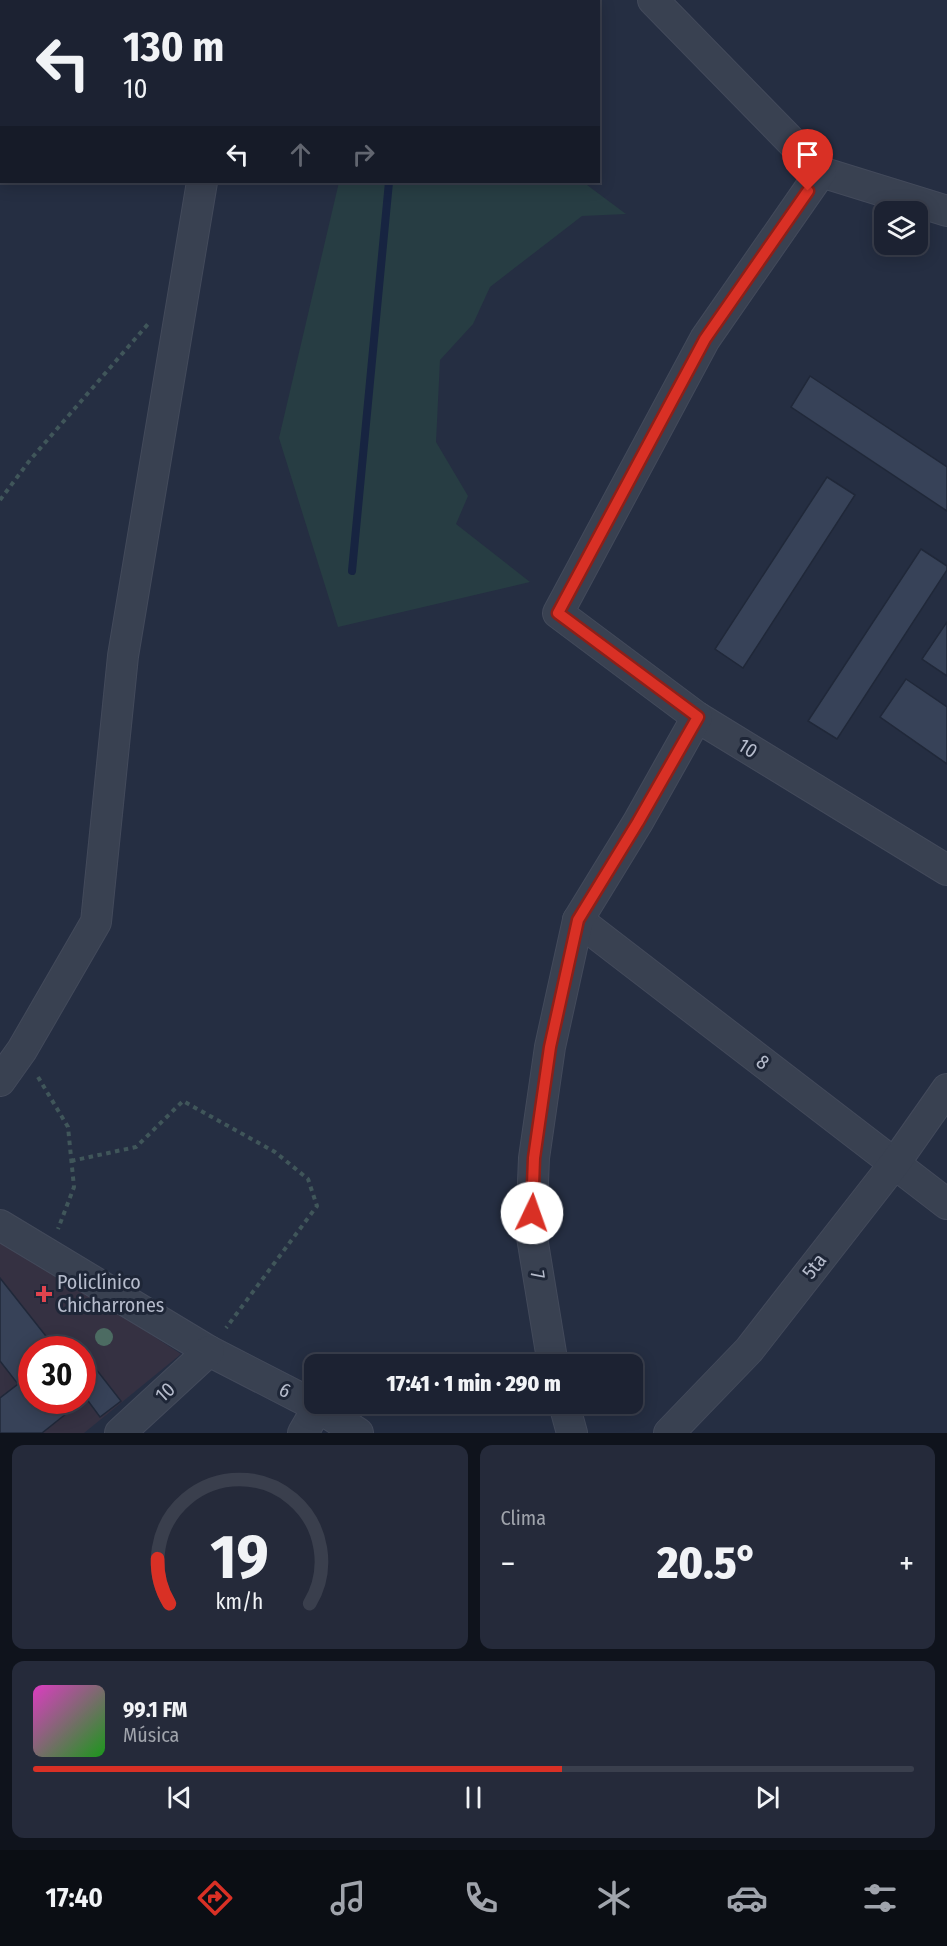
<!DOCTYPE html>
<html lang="es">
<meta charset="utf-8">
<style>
body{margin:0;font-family:"Fira Sans Condensed",sans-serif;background:#252a3a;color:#f1f3f6;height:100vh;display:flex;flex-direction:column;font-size:22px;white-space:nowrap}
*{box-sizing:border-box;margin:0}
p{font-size:20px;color:#a0a4ac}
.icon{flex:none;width:33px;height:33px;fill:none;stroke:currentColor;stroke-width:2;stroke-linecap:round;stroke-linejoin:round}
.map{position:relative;height:1433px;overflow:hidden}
.details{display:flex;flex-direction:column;gap:12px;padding:12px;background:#0f131c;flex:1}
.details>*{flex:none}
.guide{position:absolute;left:0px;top:0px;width:600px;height:183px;box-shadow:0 3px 15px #0003,0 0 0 2px #3a3f4d;background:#1c2232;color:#f1f3f6;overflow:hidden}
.fabs{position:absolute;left:874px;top:201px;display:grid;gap:12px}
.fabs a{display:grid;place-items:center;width:54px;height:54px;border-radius:12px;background:#1c2232;box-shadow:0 3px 15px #0003,0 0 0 2px #3a3f4d;font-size:30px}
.speed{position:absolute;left:18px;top:1336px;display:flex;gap:12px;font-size:30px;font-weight:700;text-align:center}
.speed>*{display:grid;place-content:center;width:78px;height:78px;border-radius:50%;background:#1c2232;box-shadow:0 3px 15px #0003,0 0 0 2px #3a3f4d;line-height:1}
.speed .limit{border:9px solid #d22;background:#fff;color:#111}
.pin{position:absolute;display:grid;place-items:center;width:51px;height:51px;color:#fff;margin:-62px -26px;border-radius:50% 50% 50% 0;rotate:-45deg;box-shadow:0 0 6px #0007}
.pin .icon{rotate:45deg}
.me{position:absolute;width:66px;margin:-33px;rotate:3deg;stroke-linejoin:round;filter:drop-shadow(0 0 4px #0008)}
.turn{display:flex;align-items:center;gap:21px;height:126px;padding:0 24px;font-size:27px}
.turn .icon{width:78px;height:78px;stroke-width:2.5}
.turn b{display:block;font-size:42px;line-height:51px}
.lanes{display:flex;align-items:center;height:57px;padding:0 24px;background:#0003;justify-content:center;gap:30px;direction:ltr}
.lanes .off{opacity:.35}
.big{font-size:45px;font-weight:800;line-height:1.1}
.details .widget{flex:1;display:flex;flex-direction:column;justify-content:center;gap:9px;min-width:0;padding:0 21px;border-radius:12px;background:#252a3a}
.details .dial{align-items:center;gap:0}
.dial svg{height:156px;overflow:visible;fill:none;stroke:#3a3f4d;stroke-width:7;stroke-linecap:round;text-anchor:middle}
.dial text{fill:#f1f3f6;stroke:none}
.song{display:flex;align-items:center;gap:18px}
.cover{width:72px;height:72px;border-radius:9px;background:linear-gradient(135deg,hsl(310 70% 55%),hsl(120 70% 35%))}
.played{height:6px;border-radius:3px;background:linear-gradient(90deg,#d93025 60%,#3a3f4d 60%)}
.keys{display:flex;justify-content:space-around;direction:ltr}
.heat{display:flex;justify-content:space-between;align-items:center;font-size:33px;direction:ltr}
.details .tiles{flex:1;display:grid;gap:12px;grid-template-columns:1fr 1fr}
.widget:last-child{grid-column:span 2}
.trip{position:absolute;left:304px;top:1354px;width:339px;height:60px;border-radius:12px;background:#1c2232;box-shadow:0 3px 15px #0003,0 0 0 2px #3a3f4d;font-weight:800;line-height:60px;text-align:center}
.menu{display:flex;height:96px;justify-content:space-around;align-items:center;background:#0b0e14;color:#a0a4ac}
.menu .icon{width:42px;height:42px}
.menu .current{color:#d93025}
.menu b{font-size:27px;color:#f1f3f6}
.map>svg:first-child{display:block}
.medical{fill:#353142;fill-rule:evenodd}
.green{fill:#273d43}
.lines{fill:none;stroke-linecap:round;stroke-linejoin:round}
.stream{stroke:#172441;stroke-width:8}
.building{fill:#374258;stroke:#202839;stroke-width:1.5}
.minor-casing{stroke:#434a5b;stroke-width:32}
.path{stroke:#40565a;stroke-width:4;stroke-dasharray:4.5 4.5;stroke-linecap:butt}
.minor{stroke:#394151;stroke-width:30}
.tree{fill:#4c6b62}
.route-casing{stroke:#8d1f18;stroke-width:15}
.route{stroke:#d93025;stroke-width:10}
.health-dot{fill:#e0444e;stroke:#1e2637;stroke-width:2}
.labels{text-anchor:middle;stroke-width:6;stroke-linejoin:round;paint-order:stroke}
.street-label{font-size:20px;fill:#b6bccc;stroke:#1e2637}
.poi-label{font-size:20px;fill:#b6bccc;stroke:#1e2637;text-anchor:start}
</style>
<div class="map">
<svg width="947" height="1433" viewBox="0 0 947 1433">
<rect width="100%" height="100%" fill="#252e42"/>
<path class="medical" d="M0,1237L181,1354L84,1433H0ZM32,1350H82V1401H32Z"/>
<polygon class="green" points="339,182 583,182 626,214 582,216 490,287 473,324 440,360 436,442 468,496 456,524 530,582 338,627 279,438"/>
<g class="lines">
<g class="stream">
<polyline points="406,2 406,0"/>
<polyline points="352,571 389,182"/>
</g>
</g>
<g class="building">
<polygon points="810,376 947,467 947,511 791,407"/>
<polygon points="827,477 855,495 743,668 715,649"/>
<polygon points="921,549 947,566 947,570 837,739 808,721"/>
<polygon points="947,622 947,676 922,659"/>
<polygon points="906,679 947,707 947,764 880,717"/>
<polygon points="0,1278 57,1350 32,1350 32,1401 82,1401 42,1433 0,1433 0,1398 18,1384 0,1361"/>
<polygon points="92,1364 121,1401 100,1417 86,1398 82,1401 82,1371"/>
</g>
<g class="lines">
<defs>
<g id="minor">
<polyline points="653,0 821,172 947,211"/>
<polyline points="249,2 249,0"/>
<polyline points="821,172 705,339 558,613 697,717 947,870"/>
<polyline points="578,920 947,1204"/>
<polyline points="0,1081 22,1050 96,922 123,656 202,182"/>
<polyline points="0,1225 209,1351 318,1407 358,1433"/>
<polyline points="553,1365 531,1231 534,1158 550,1047 578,920 638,822 697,717"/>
<polyline points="564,1404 572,1433"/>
<polyline points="120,1433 209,1351"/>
<polyline points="303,1433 318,1407"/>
<polyline points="669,1433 749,1350 895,1163 947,1089"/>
</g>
</defs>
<use href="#minor" class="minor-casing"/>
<g class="path">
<polyline points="0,2 3,0"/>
<polyline points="0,500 30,460 148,324"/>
<polyline points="38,1077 68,1127 74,1187 58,1229"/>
<polyline points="71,1161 136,1147 183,1101 275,1152 308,1179 317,1206 226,1328"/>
</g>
<use href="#minor" class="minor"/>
</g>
<circle class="tree" cx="104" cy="1337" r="9"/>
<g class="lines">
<defs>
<polyline id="route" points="532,1213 534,1158 550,1047 578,920 638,822 698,717 558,613 705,339 808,191"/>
</defs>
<use href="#route" class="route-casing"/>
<use href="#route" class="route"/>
</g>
<path class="health-dot" d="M41 1285h6v6h6v6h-6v6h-6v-6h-6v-6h6z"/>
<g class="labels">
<g class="street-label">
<text transform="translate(748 748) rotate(32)" y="7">10</text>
<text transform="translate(763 1062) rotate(37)" y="7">8</text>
<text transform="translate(814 1266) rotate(-52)" y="7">5ta</text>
<text transform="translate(538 1275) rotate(81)" y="7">7</text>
<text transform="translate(285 1390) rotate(27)" y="7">6</text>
<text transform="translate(165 1392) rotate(-43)" y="7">10</text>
</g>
<g class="poi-label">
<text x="57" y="1289">Policlínico<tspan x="57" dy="23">Chicharrones</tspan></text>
</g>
</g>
</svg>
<div class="fabs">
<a><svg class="icon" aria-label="layers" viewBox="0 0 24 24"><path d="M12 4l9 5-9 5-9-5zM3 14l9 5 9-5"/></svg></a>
</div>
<div class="speed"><div class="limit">30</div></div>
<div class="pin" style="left:808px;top:191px;background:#d93025"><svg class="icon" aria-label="arrive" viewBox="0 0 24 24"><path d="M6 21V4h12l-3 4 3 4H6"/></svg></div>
<svg class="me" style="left:532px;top:1213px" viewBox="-20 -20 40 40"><circle r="19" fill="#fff"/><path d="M0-13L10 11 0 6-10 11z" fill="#d93025"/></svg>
<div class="trip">17:41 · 1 min · 290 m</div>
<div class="guide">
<div class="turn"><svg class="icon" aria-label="left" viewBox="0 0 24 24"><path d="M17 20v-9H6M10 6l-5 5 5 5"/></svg><div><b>130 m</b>10</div></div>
<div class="lanes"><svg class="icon" aria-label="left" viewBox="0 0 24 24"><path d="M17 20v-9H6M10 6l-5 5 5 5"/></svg><svg class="icon off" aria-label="ahead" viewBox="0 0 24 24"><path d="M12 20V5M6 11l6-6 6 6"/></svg><svg class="icon off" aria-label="right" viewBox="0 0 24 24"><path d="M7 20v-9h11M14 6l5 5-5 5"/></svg></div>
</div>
</div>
<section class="details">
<div class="tiles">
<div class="widget dial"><svg viewBox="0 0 100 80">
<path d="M14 69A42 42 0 1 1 86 69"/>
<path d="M14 69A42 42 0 0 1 8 46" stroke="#d93025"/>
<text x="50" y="56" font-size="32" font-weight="700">19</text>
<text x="50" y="72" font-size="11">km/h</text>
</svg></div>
<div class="widget"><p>Clima</p>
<div class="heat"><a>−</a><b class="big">20.5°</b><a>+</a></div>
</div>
<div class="widget">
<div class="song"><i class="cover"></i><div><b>99.1 FM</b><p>Música</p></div></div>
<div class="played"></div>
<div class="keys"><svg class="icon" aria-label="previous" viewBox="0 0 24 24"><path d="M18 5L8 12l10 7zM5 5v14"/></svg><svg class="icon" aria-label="pause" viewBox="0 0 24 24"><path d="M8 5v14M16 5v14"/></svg><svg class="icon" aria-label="next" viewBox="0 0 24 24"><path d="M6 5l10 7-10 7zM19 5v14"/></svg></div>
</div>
</div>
</section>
<nav class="menu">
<b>17:40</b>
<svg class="icon current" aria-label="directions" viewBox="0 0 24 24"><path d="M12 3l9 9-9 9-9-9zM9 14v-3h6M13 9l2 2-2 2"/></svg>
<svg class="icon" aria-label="music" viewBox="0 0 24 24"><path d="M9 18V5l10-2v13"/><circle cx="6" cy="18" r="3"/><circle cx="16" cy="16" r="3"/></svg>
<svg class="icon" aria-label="phone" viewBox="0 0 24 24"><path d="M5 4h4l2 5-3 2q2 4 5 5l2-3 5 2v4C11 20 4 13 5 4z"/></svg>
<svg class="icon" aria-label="climate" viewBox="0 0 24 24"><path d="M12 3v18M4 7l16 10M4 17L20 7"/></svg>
<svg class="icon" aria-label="car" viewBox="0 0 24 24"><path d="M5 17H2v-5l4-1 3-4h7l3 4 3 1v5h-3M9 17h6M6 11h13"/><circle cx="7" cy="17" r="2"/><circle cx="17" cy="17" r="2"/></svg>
<svg class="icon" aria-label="filters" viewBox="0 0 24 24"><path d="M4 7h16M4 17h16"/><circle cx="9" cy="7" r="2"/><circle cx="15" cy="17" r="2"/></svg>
</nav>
